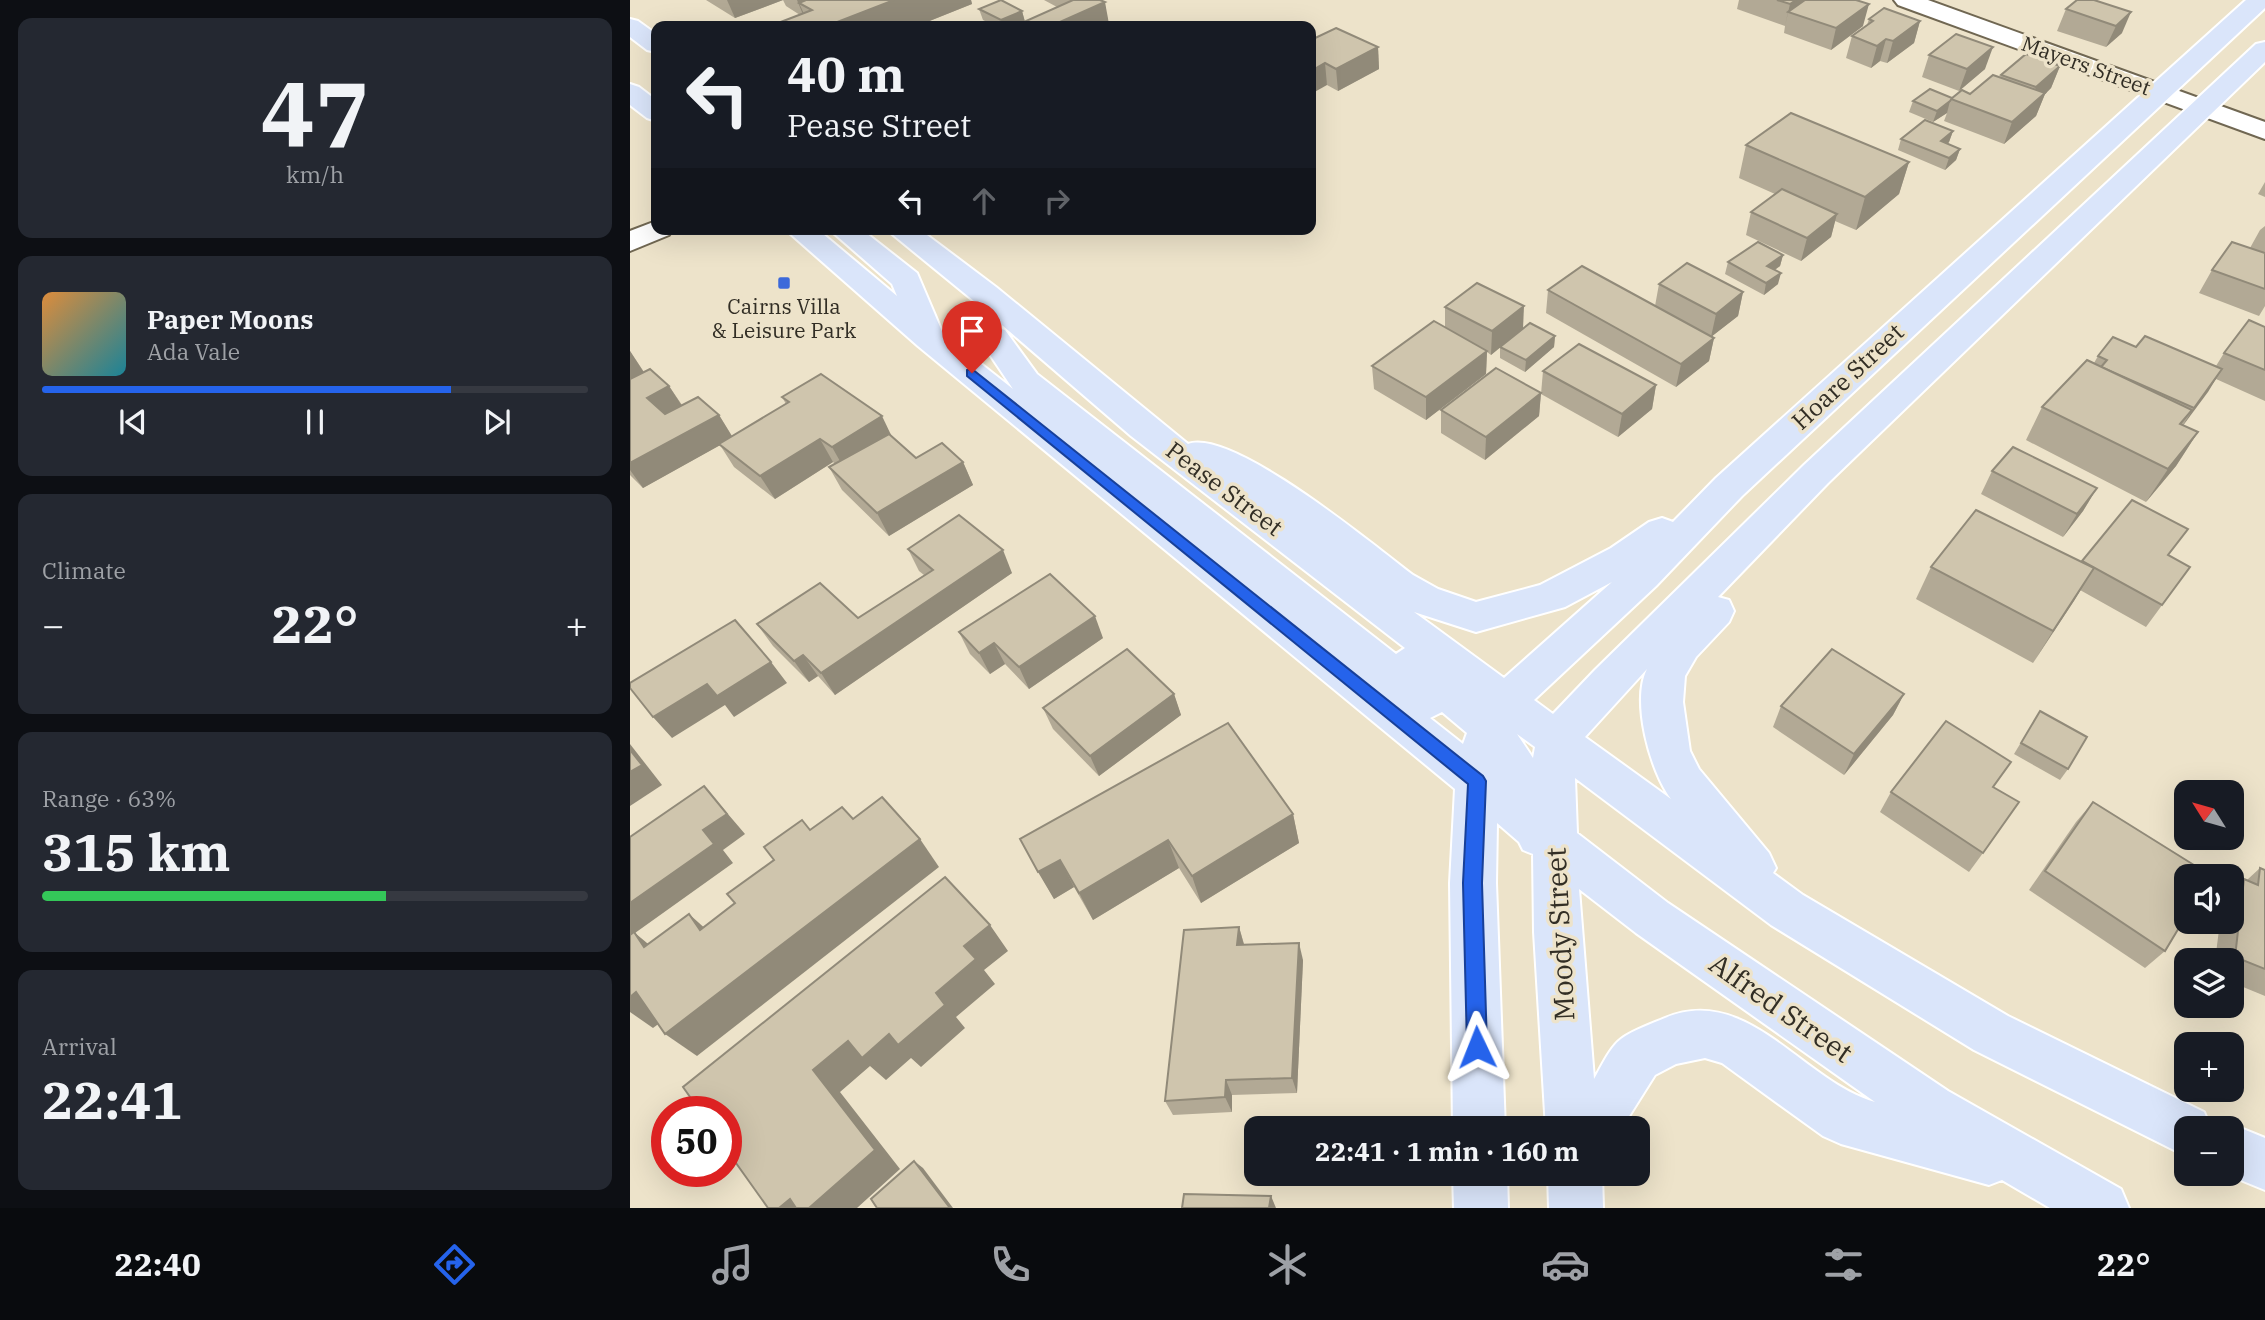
<!DOCTYPE html>
<meta charset="utf-8">
<style>
body{margin:0;font-family:"IBM Plex Serif",serif;background:#242831;color:#f1f3f6;height:100vh;display:flex;flex-direction:column;font-size:26px;white-space:nowrap}
*{box-sizing:border-box;margin:0}
p{font-size:23px;color:#9ea1a6}
.icon{flex:none;width:38px;height:38px;fill:none;stroke:currentColor;stroke-width:2;stroke-linecap:round;stroke-linejoin:round}
.map{position:relative;flex:1;overflow:hidden}
.drawer{display:flex;flex-direction:column;gap:18px;padding:18px;background:#0d0f14;width:630px}
.drawer>*{flex:none}
.guide{position:absolute;left:21px;top:21px;width:665px;height:214px;border-radius:14px;box-shadow:0 7px 28px #0002;background:#171b24;color:#f1f3f6;overflow:hidden}
.needle{width:46px;rotate:307deg}
.buttons{position:absolute;left:1544px;top:780px;display:grid;gap:14px}
.buttons a{display:grid;place-items:center;width:70px;height:70px;border-radius:14px;background:#171b24;box-shadow:0 7px 28px #0002;font-size:35px}
.speed{position:absolute;left:21px;top:1096px;display:flex;gap:14px;font-size:35px;font-weight:700;text-align:center}
.speed>*{display:grid;place-content:center;width:91px;height:91px;border-radius:50%;background:#171b24;box-shadow:0 7px 28px #0002;line-height:1}
.speed .limit{border:10px solid #d22;background:#fff;color:#111}
.pin{position:absolute;display:grid;place-items:center;width:60px;height:60px;color:#fff;margin:-72px -30px;border-radius:50% 50% 50% 0;rotate:-45deg;box-shadow:0 0 7px #0007}
.pin .icon{rotate:45deg}
.me{position:absolute;width:77px;margin:-38px;rotate:358deg;stroke-linejoin:round;filter:drop-shadow(0 0 5px #0008)}
.turn{display:flex;align-items:center;gap:24px;height:147px;padding:0 21px;font-size:32px}
.turn .icon{width:91px;height:91px;stroke-width:2.5}
.turn b{display:block;font-size:49px;line-height:60px}
.lanes{display:flex;align-items:center;height:66px;padding:0 21px;background:#0003;justify-content:center;gap:35px;direction:ltr}
.lanes .off{opacity:.35}
.big{font-size:52px;font-weight:800;line-height:1.1}
.drawer .widget{flex:1;display:flex;flex-direction:column;justify-content:center;gap:10px;min-width:0;padding:0 24px;border-radius:14px;background:#242831}
.drawer .dial{align-items:center;gap:0}
.dial b{font-size:91px;line-height:1}
.song{display:flex;align-items:center;gap:21px}
.cover{width:84px;height:84px;border-radius:10px;background:linear-gradient(135deg,hsl(30 70% 55%),hsl(190 70% 35%))}
.played{height:7px;border-radius:4px;background:linear-gradient(90deg,#2563eb 75%,#363941 75%)}
.keys{display:flex;justify-content:space-around;direction:ltr}
.heat{display:flex;justify-content:space-between;align-items:center;font-size:38px;direction:ltr}
.charge{height:10px;border-radius:5px;background:linear-gradient(90deg,#34c759 63%,#363941 0)}
.trip{position:absolute;left:614px;top:1116px;width:406px;height:70px;border-radius:14px;background:#171b24;box-shadow:0 7px 28px #0002;font-weight:800;line-height:70px;text-align:center}
.menu{display:flex;height:112px;justify-content:space-around;align-items:center;background:#090b0e;color:#9ea1a6}
.menu .icon{width:49px;height:49px}
.menu .selected{color:#2563eb}
.menu b{font-size:32px;color:#f1f3f6}
main{display:flex;flex:1;min-height:0}
.map>svg:first-child{display:block}
.lines{fill:none;stroke-linecap:round;stroke-linejoin:round}
.minor-casing{stroke:#706752;stroke-width:4}
.major-casing{stroke:#fff;stroke-width:4}
.minor{fill:#fff;fill-rule:evenodd}
.major{fill:#dae5fa;fill-rule:evenodd}
.wall{fill:#b2a995}
.shaded-wall{fill:#918a79}
.building{fill:#cfc5ad;stroke:#918a79;stroke-width:2}
.route{fill:#2563eb;stroke:#184099;stroke-width:2}
.poi-dot{fill:#3c69da;stroke:#ede3ca;stroke-width:2.5}
.labels{text-anchor:middle;stroke-width:7;stroke-linejoin:round;paint-order:stroke}
.far-street-label{font-size:21px;fill:#322e25;stroke:#ede3ca}
.far-poi-label{font-size:21px;fill:#322e25;stroke:#ede3ca}
.street-label{font-size:24px;fill:#322e25;stroke:#ede3ca}
.near-street-label{font-size:28px;fill:#322e25;stroke:#ede3ca}
</style>
<main>
<section class="drawer">
<div class="widget dial"><b>47</b><p>km/h</p></div>
<div class="widget">
<div class="song"><i class="cover"></i><div><b>Paper Moons</b><p>Ada Vale</p></div></div>
<div class="played"></div>
<div class="keys"><svg class="icon" aria-label="previous" viewBox="0 0 24 24"><path d="M18 5L8 12l10 7zM5 5v14"/></svg><svg class="icon" aria-label="pause" viewBox="0 0 24 24"><path d="M8 5v14M16 5v14"/></svg><svg class="icon" aria-label="next" viewBox="0 0 24 24"><path d="M6 5l10 7-10 7zM19 5v14"/></svg></div>
</div>
<div class="widget"><p>Climate</p>
<div class="heat"><a>−</a><b class="big">22°</b><a>+</a></div>
</div>
<div class="widget"><p>Range · 63%</p><b class="big">315 km</b><div class="charge"></div></div>
<div class="widget"><p>Arrival</p><b class="big">22:41</b></div>
</section>
<div class="map">
<svg width="1635" height="1208" viewBox="0 0 1635 1208">
<rect width="100%" height="100%" fill="#ede3ca"/>
<g class="lines">
<defs>
<g id="minor">
<polygon points="1264,0 1298,0 1635,122 1635,139 1268,5"/>
<polygon points="26,221 26,229 43,229 39,235 0,251 0,231"/>
</g>
<g id="major">
<path d="M1616,0H1635V8L1112,496L1026,586L904,700L923,714L965,670L1174,465L1626,44L1635,42V62L1198,483L1088,597L1099,600L1104,611L1099,622L1066,657L1055,676L1053,702L1060,751L1069,769L1139,853L1146,868L1143,873L1173,895L1378,1016L1574,1112L1581,1129H1556V1156L1344,1050L1141,925L945,778L947,833L1038,903L1318,1091L1491,1189L1499,1208H1420L1372,1180L1359,1185L1211,1144L1193,1136L1092,1063L1075,1058L1046,1064L1025,1075L991,1129H916L904,932L903,854L893,850L889,842L867,823L866,883L875,1129H823L820,883L825,789L288,346L155,229H187L267,296L262,284L199,229H231L287,273L313,334L383,389L348,337L353,330L364,327L375,330L407,374L766,654L775,648L501,436L344,301L256,229H289L366,287L558,444C603,428 743,545 783,575L808,589L846,602L910,585L981,548L1019,522L1032,518L1043,522L1086,478ZM982,582L874,678L784,612L846,632L935,607ZM1017,669C1001,701 1020,771 1041,799L955,737ZM812,712L837,733L833,744L800,718ZM887,734L905,747L903,758ZM949,889L1006,933L1245,1102C1173,1082 1118,983 1035,1018C1021,1024 1003,1030 991,1039C980,1047 971,1067 964,1079Z"/>
<polygon points="0,19 8,21 26,34 26,52 17,50 0,37"/>
<polygon points="0,84 9,87 26,100 26,121 17,118 0,105"/>
<polygon points="1601,1124 1635,1138 1635,1190 1596,1174 1601,1174 1601,1129 1589,1129"/>
<polygon points="823,1174 877,1174 878,1208 824,1208"/>
<polygon points="918,1174 972,1174 973,1208 919,1208"/>
</g>
</defs>
<use href="#minor" class="minor-casing"/>
<use href="#major" class="major-casing"/>
<use href="#minor" class="minor"/>
<use href="#major" class="major"/>
</g>
<g class="wall">
<polygon points="76,0 341,0 342,4 287,26 149,26 148,23 170,15 156,6 153,0 105,18"/>
<polygon points="414,0 470,0 479,24 474,26 397,26 396,21 427,7"/>
<polygon points="1109,0 1226,0 1233,26 1201,50 1154,33 1155,26 1107,9"/>
<polygon points="1464,0 1492,33 1476,47 1427,31 1436,9"/>
<polygon points="349,9 392,11 395,22 385,26 365,26 353,20"/>
<polygon points="1239,19 1290,21 1284,43 1257,63 1250,61 1241,68 1216,58 1222,36 1237,25"/>
<polygon points="681,40 748,47 749,69 708,91 697,85"/>
<polygon points="1299,55 1355,69 1329,91 1292,77"/>
<polygon points="1430,66 1421,88 1415,94 1406,116 1374,144 1314,121 1317,113 1303,122 1279,112 1283,101 1322,98 1340,94 1370,77 1371,75"/>
<polygon points="1323,131 1319,142 1318,144 1330,149 1326,160 1315,170 1268,150 1271,139"/>
<polygon points="1116,145 1279,162 1269,194 1226,230 1205,221 1201,237 1171,261 1116,235 1121,212 1145,194 1109,178"/>
<polygon points="1635,182 1635,197 1628,194"/>
<polygon points="1635,226 1635,306 1629,316 1569,293 1582,270 1620,248 1630,230"/>
<polygon points="1153,255 1150,266 1145,270 1148,284 1134,295 1095,274 1098,262"/>
<polygon points="1029,284 1113,292 1108,316 1082,336 1084,338 1079,361 1046,387 916,313 918,290 1025,306"/>
<polygon points="815,307 893,329 925,336 924,347 895,372 870,358 870,347 861,355 857,352 856,374 796,420 744,389 742,366 815,327"/>
<polygon points="1635,327 1635,401 1586,379 1553,425 1568,432 1546,466 1516,502 1396,440 1412,407 1464,363 1468,356 1506,347 1586,366 1594,353"/>
<polygon points="0,351 14,372 39,386 52,405 89,415 102,436 156,404 152,397 262,437 286,458 333,462 343,485 259,536 212,490 199,467 205,464 203,462 145,499 104,467 90,445 13,488 0,475"/>
<polygon points="913,371 1026,385 1022,409 988,437 911,394"/>
<polygon points="911,393 909,416 855,460 811,433 811,410"/>
<polygon points="1362,471 1467,488 1453,511 1433,537 1351,494"/>
<polygon points="278,549 382,573 205,695 188,676 179,682 143,646 127,624 228,618 294,575 289,571"/>
<polygon points="1539,556 1560,567 1516,627 1450,590 1403,663 1286,599 1301,567 1452,562"/>
<polygon points="329,632 473,638 399,689 375,664 360,674 340,654"/>
<polygon points="544,694 551,715 469,776 423,729 413,708"/>
<polygon points="1274,694 1263,715 1214,775 1143,727 1151,706"/>
<polygon points="1410,711 1438,769 1430,780 1384,754"/>
<polygon points="1364,787 1353,853 1339,872 1250,812 1261,792"/>
<polygon points="1463,802 1535,951 1515,968 1399,890 1446,822"/>
<polygon points="663,814 669,843 571,903 549,868 463,920 444,887 424,899 390,839"/>
<polygon points="1630,868 1635,870 1635,996 1601,982 1601,961 1585,961 1590,922 1601,922 1601,890 1614,879 1617,880"/>
<polygon points="609,927 614,944 673,960 667,1093 602,1095 602,1112 543,1115 535,1101"/>
</g>
<g class="shaded-wall">
<polygon points="97,0 153,0 105,18"/>
<polygon points="167,0 217,0 182,10 169,3 175,16 174,17"/>
<polygon points="264,0 341,0 342,4 287,26 197,26"/>
<polygon points="1166,0 1182,0 1158,12 1155,26 1160,4"/>
<polygon points="475,2 479,24 474,26 421,26"/>
<polygon points="1239,4 1233,26 1201,50 1206,28"/>
<polygon points="392,11 395,22 385,26 373,26 371,20"/>
<polygon points="1501,12 1492,33 1476,47 1486,26"/>
<polygon points="1290,21 1284,43 1257,63 1263,41"/>
<polygon points="1256,39 1250,61 1241,68 1247,46"/>
<polygon points="748,47 749,69 708,91 706,69"/>
<polygon points="1363,47 1355,69 1329,91 1337,69"/>
<polygon points="695,63 697,85 681,94 681,71"/>
<polygon points="1430,66 1421,88 1415,94 1406,116 1374,144 1382,122 1398,108 1406,87"/>
<polygon points="1320,101 1317,113 1303,122 1307,111"/>
<polygon points="1323,131 1319,142 1307,153 1311,141"/>
<polygon points="1330,149 1326,160 1315,170 1319,158"/>
<polygon points="1279,162 1269,194 1226,230 1235,197"/>
<polygon points="1207,214 1201,237 1171,261 1177,238"/>
<polygon points="1153,255 1150,266 1134,277 1137,266"/>
<polygon points="1151,273 1148,284 1134,295 1136,283"/>
<polygon points="1113,292 1108,316 1081,337 1086,314"/>
<polygon points="894,306 893,329 861,355 862,331"/>
<polygon points="925,336 924,347 895,372 896,360"/>
<polygon points="1084,338 1079,361 1046,387 1051,364"/>
<polygon points="0,351 22,385 0,397"/>
<polygon points="857,351 856,374 796,420 796,397"/>
<polygon points="1592,369 1578,392 1549,431 1564,408"/>
<polygon points="1026,385 1022,409 988,437 992,414"/>
<polygon points="39,386 54,409 33,421 17,398"/>
<polygon points="911,393 909,416 855,460 856,437"/>
<polygon points="89,415 103,438 13,488 0,470 0,463"/>
<polygon points="252,416 263,439 215,470 202,447"/>
<polygon points="1568,432 1546,466 1516,502 1538,469"/>
<polygon points="190,439 203,462 145,499 130,476"/>
<polygon points="333,462 343,485 259,536 247,513"/>
<polygon points="1467,488 1453,511 1433,537 1447,514"/>
<polygon points="373,550 382,573 205,695 191,673"/>
<polygon points="1464,568 1444,601 1403,663 1423,631"/>
<polygon points="465,616 473,638 399,689 389,667"/>
<polygon points="364,643 375,664 360,674 349,653"/>
<polygon points="173,655 188,676 179,682 164,661"/>
<polygon points="141,662 157,683 104,717 95,705 42,738 23,717 77,684"/>
<polygon points="544,694 551,715 469,776 460,756"/>
<polygon points="1274,694 1263,715 1214,775 1224,754"/>
<polygon points="0,744 32,785 0,806"/>
<polygon points="74,786 115,834 93,850 103,863 5,933 35,958 45,973 0,937 0,903 73,830"/>
<polygon points="663,814 669,843 571,903 562,876"/>
<polygon points="290,839 309,867 67,1056 35,1034"/>
<polygon points="538,840 549,868 463,920 449,893"/>
<polygon points="430,860 444,887 424,899 408,872"/>
<polygon points="59,914 88,940 70,930"/>
<polygon points="360,925 378,951 354,970 365,984 326,1017 335,1028 291,1067 281,1058 256,1080 240,1066 210,1092 270,1169 227,1208 179,1208 183,1070 218,1041 306,993 334,946"/>
<polygon points="609,927 614,945 607,945"/>
<polygon points="669,943 673,960 667,1093 662,1078"/>
<polygon points="6,992 39,1016 23,1028 0,1012 0,997"/>
<polygon points="596,1080 602,1095 602,1112 595,1097"/>
<polygon points="284,1161 293,1168 323,1208 320,1208"/>
<polygon points="641,1196 646,1208 639,1208"/>
<polygon points="160,1199 175,1208 149,1208"/>
</g>
<g class="building">
<polygon points="176,0 264,0 197,26 153,26 148,23 182,10 169,3"/>
<polygon points="371,0 392,11 371,20 349,9"/>
<polygon points="443,0 470,0 475,2 421,26 407,26 396,21"/>
<polygon points="1147,0 1166,0 1160,4"/>
<polygon points="1175,0 1226,0 1239,4 1206,28 1158,12"/>
<polygon points="1447,0 1464,0 1501,12 1486,26 1436,9"/>
<polygon points="1254,8 1290,21 1263,41 1256,39 1247,46 1222,36 1243,21 1239,19"/>
<polygon points="706,28 748,47 706,69 695,63 681,71 681,40"/>
<polygon points="1326,34 1363,47 1337,69 1299,55"/>
<polygon points="1396,54 1430,66 1406,87 1371,75"/>
<polygon points="1363,75 1415,93 1382,122 1321,99 1332,90 1340,94"/>
<polygon points="1300,89 1322,98 1320,101 1307,111 1283,101"/>
<polygon points="1161,113 1279,162 1235,197 1116,145"/>
<polygon points="1295,120 1323,131 1311,141 1330,149 1319,158 1271,139"/>
<polygon points="1152,189 1207,214 1177,238 1121,212"/>
<polygon points="1128,242 1153,255 1137,266 1151,273 1136,283 1098,262"/>
<polygon points="1602,242 1635,253 1635,289 1582,270"/>
<polygon points="1057,263 1113,292 1086,314 1029,284"/>
<polygon points="952,266 1084,338 1051,364 918,290"/>
<polygon points="847,283 894,306 862,331 815,307"/>
<polygon points="1619,320 1635,327 1635,370 1594,353"/>
<polygon points="804,321 857,351 796,397 742,366"/>
<polygon points="900,323 925,336 896,360 870,347"/>
<polygon points="1515,336 1592,369 1564,408 1471,367 1477,360 1468,356 1483,337 1506,347"/>
<polygon points="949,344 1026,385 992,414 913,371"/>
<polygon points="1457,360 1562,410 1550,424 1568,432 1538,469 1412,407"/>
<polygon points="866,368 911,393 856,437 811,410"/>
<polygon points="20,369 39,386 17,398 35,414 68,397 89,415 0,463 0,379"/>
<polygon points="191,374 252,416 202,447 190,439 130,476 89,444 159,402 152,397"/>
<polygon points="259,434 286,458 312,443 333,462 247,513 199,467"/>
<polygon points="1383,447 1467,488 1447,514 1362,471"/>
<polygon points="1502,500 1558,529 1538,555 1560,567 1532,605 1452,561"/>
<polygon points="1346,510 1464,568 1423,631 1301,567"/>
<polygon points="329,515 373,550 191,673 173,655 164,661 127,624 190,583 228,618 303,570 278,549"/>
<polygon points="420,574 465,616 389,667 364,643 349,653 329,632"/>
<polygon points="105,620 141,662 87,696 77,684 23,717 0,688 0,683"/>
<polygon points="497,649 544,694 460,756 413,708"/>
<polygon points="1202,649 1274,694 1224,754 1151,706"/>
<polygon points="1410,711 1457,737 1438,769 1391,743"/>
<polygon points="1316,721 1381,762 1363,787 1389,802 1353,853 1261,792"/>
<polygon points="598,723 663,814 562,876 538,840 449,893 430,860 408,872 390,839"/>
<polygon points="0,750 12,765 0,772"/>
<polygon points="74,786 97,814 73,830 84,844 0,903 0,837"/>
<polygon points="252,797 290,839 35,1034 6,992 0,997 0,935 4,932 14,947 59,914 70,930 105,903 97,894 144,860 134,847 172,820 180,830 212,807 223,819"/>
<polygon points="1463,802 1580,875 1579,877 1556,877 1556,916 1535,951 1415,871"/>
<polygon points="1630,868 1635,870 1635,969 1605,957 1614,879 1628,885"/>
<polygon points="315,877 360,925 334,946 346,959 306,993 315,1005 268,1045 259,1034 232,1058 218,1041 183,1070 245,1150 179,1208 166,1208 160,1199 149,1208 138,1208 96,1149 96,1111 70,1111 53,1087"/>
<polygon points="609,927 607,945 669,943 662,1078 596,1080 595,1097 535,1101 554,930"/>
<polygon points="284,1161 320,1208 247,1208 241,1199"/>
<polygon points="554,1194 641,1196 639,1208 552,1208"/>
</g>
<polygon class="route" points="342,369 853,776 856,781 852,883 857,1047 854,1054 847,1057 840,1054 837,1047 833,883 838,784 337,376 337,370"/>
<rect class="poi-dot" x="147" y="276" width="14" height="14" rx="3.5"/>
<g class="labels">
<g class="far-street-label">
<text transform="translate(1456 66) rotate(20)" y="7">Mayers Street</text>
</g>
<g class="far-poi-label">
<text x="154" y="314">Cairns Villa<tspan x="154" dy="24">&amp; Leisure Park</tspan></text>
</g>
<g class="street-label">
<text transform="translate(1218 377) rotate(-43)" y="8">Hoare Street</text>
<text transform="translate(594 489) rotate(37)" y="8">Pease Street</text>
</g>
<g class="near-street-label">
<text transform="translate(930 934) rotate(-93)" y="10">Moody Street</text>
<text transform="translate(1151 1008) rotate(35)" y="10">Alfred Street</text>
</g>
</g>
</svg>
<div class="buttons">
<a><svg class="needle" viewBox="-14 -14 28 28"><path d="M0-13l5 13h-10z" fill="#e53935"/><path d="M0 13l5-13h-10z" fill="#9ea1a6"/></svg></a>
<a><svg class="icon" aria-label="sound" viewBox="0 0 24 24"><path d="M4 9h4l5-4v14l-5-4H4zM17 9q2 3 0 6"/></svg></a>
<a><svg class="icon" aria-label="layers" viewBox="0 0 24 24"><path d="M12 4l9 5-9 5-9-5zM3 14l9 5 9-5"/></svg></a>
<a>+</a>
<a>−</a>
</div>
<div class="speed"><div class="limit">50</div></div>
<div class="pin" style="left:342px;top:373px;background:#d93025"><svg class="icon" aria-label="arrive" viewBox="0 0 24 24"><path d="M6 21V4h12l-3 4 3 4H6"/></svg></div>
<svg class="me" style="left:847px;top:1047px" viewBox="-20 -20 40 40"><path d="M0-17L14 15 0 8-14 15z" fill="#2563eb" stroke="#fff" stroke-width="4"/></svg>
<div class="trip">22:41 · 1 min · 160 m</div>
<div class="guide">
<div class="turn"><svg class="icon" aria-label="left" viewBox="0 0 24 24"><path d="M17 20v-9H6M10 6l-5 5 5 5"/></svg><div><b>40 m</b>Pease Street</div></div>
<div class="lanes"><svg class="icon" aria-label="left" viewBox="0 0 24 24"><path d="M17 20v-9H6M10 6l-5 5 5 5"/></svg><svg class="icon off" aria-label="ahead" viewBox="0 0 24 24"><path d="M12 20V5M6 11l6-6 6 6"/></svg><svg class="icon off" aria-label="right" viewBox="0 0 24 24"><path d="M7 20v-9h11M14 6l5 5-5 5"/></svg></div>
</div>
</div>
</main>
<nav class="menu">
<b>22:40</b>
<svg class="icon selected" aria-label="directions" viewBox="0 0 24 24"><path d="M12 3l9 9-9 9-9-9zM9 14v-3h6M13 9l2 2-2 2"/></svg>
<svg class="icon" aria-label="music" viewBox="0 0 24 24"><path d="M9 18V5l10-2v13"/><circle cx="6" cy="18" r="3"/><circle cx="16" cy="16" r="3"/></svg>
<svg class="icon" aria-label="phone" viewBox="0 0 24 24"><path d="M5 4h4l2 5-3 2q2 4 5 5l2-3 5 2v4C11 20 4 13 5 4z"/></svg>
<svg class="icon" aria-label="climate" viewBox="0 0 24 24"><path d="M12 3v18M4 7l16 10M4 17L20 7"/></svg>
<svg class="icon" aria-label="car" viewBox="0 0 24 24"><path d="M5 17H2v-5l4-1 3-4h7l3 4 3 1v5h-3M9 17h6M6 11h13"/><circle cx="7" cy="17" r="2"/><circle cx="17" cy="17" r="2"/></svg>
<svg class="icon" aria-label="filters" viewBox="0 0 24 24"><path d="M4 7h16M4 17h16"/><circle cx="9" cy="7" r="2"/><circle cx="15" cy="17" r="2"/></svg>
<b>22°</b>
</nav>
